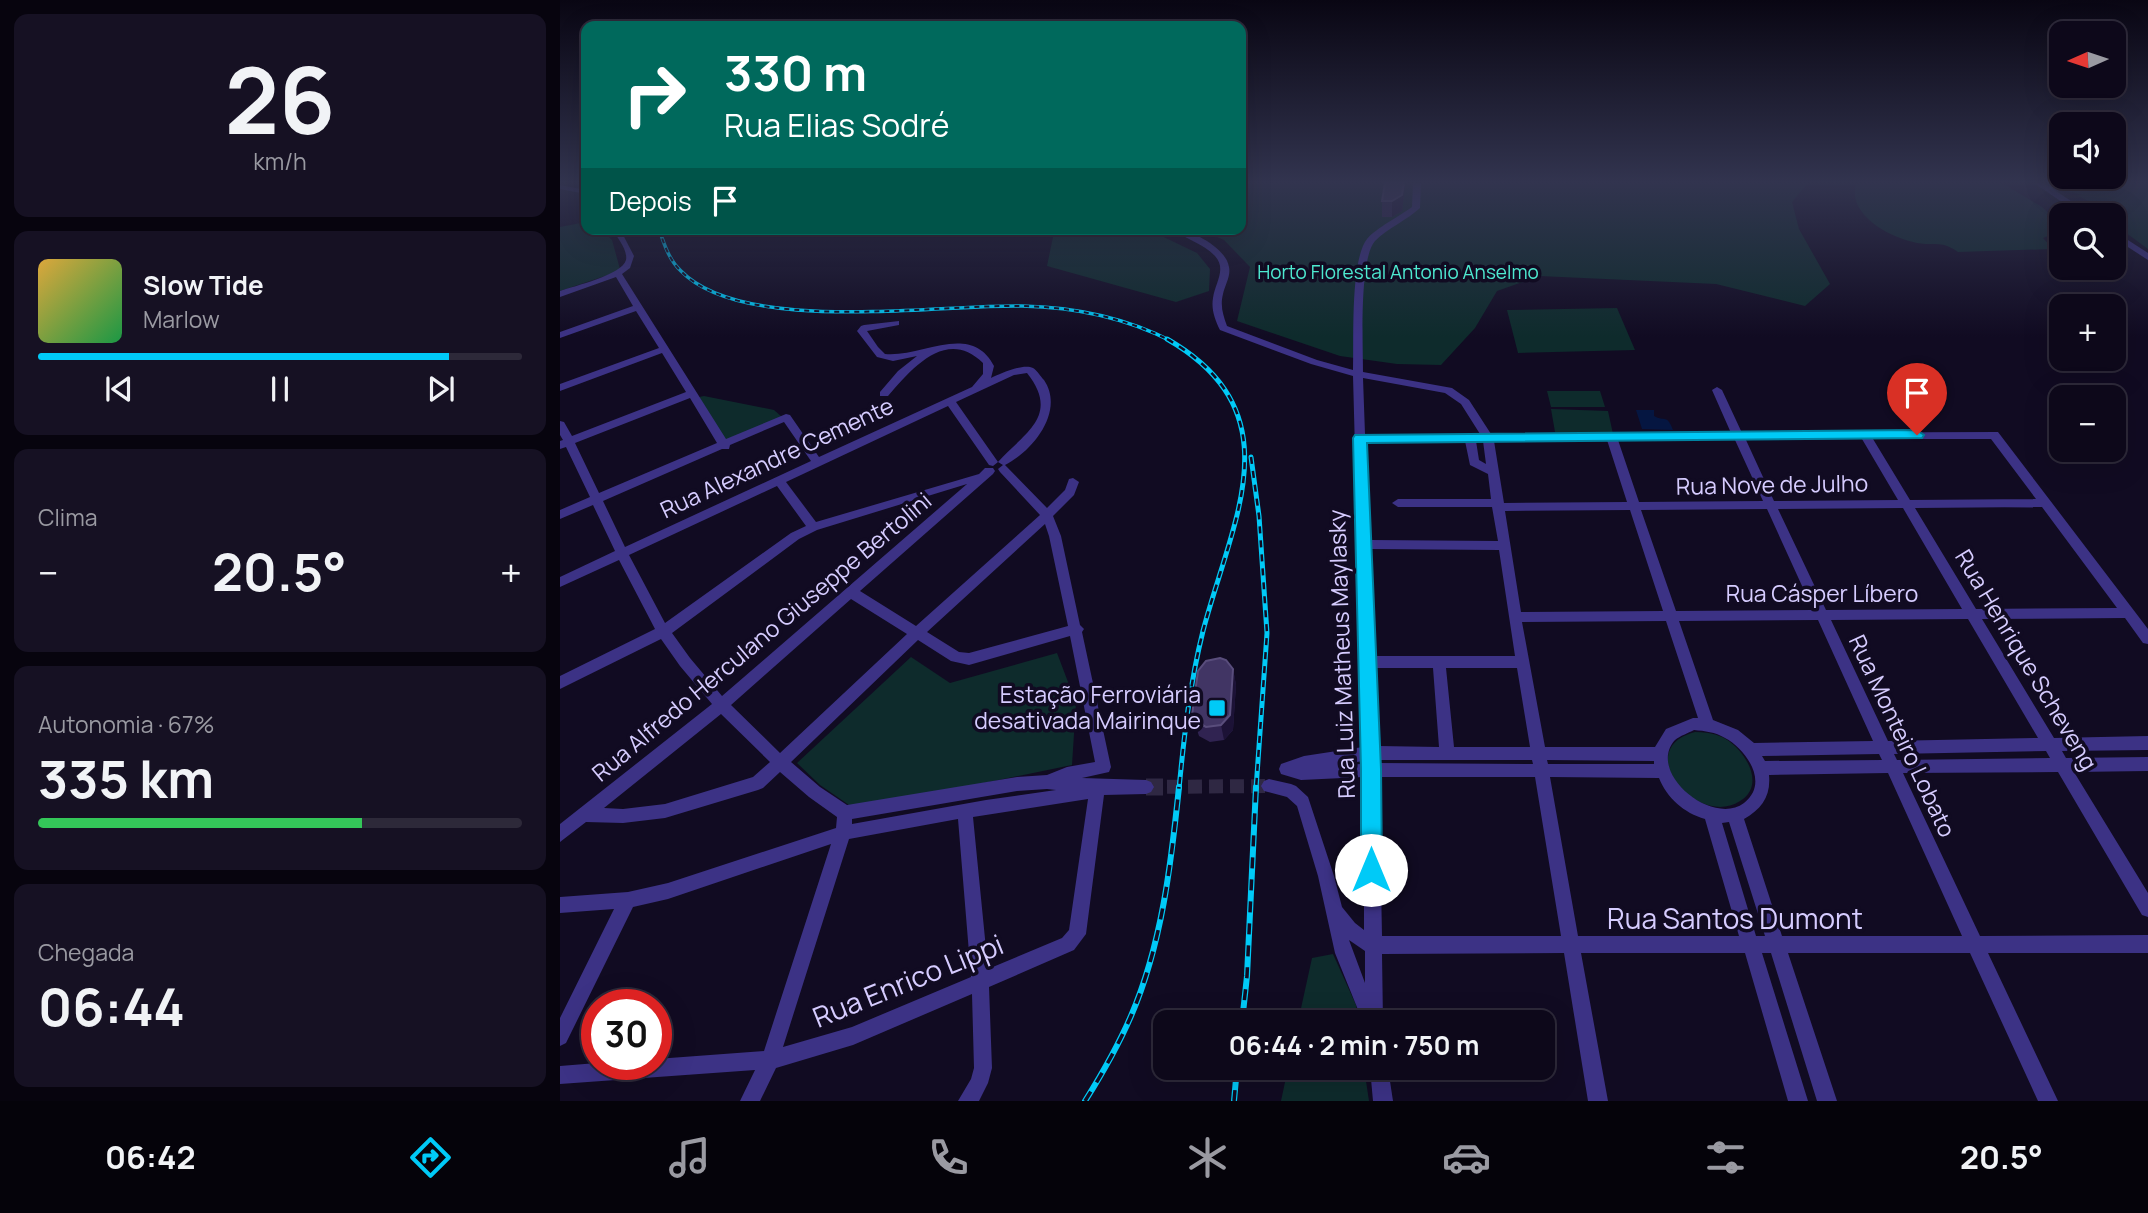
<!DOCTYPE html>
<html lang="pt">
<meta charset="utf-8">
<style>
body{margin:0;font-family:Manrope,sans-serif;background:#161123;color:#f1f3f6;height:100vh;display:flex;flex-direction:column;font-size:26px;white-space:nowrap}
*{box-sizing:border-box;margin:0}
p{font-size:23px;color:#9a9aa2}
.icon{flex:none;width:38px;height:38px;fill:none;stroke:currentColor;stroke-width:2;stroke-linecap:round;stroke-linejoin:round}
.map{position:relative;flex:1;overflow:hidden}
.sheet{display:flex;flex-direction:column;gap:14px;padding:14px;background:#07040e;width:560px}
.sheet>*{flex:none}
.top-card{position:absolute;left:21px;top:21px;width:665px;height:214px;border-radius:14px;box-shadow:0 7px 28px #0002,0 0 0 2px #2d2939;background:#00695c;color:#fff;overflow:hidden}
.needle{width:46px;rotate:267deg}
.tools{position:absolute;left:1489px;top:21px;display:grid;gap:14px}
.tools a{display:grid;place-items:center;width:77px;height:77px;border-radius:14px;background:#0d081a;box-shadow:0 7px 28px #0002,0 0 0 2px #2d2939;font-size:35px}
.speed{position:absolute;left:21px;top:989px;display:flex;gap:14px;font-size:35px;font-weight:700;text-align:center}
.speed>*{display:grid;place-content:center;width:91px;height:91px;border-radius:50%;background:#0d081a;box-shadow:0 7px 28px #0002,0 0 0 2px #2d2939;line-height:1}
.speed .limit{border:10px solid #d22;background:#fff;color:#111}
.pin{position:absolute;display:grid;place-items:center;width:60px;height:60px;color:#fff;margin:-72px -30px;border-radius:50% 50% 50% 0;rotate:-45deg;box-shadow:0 0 7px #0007}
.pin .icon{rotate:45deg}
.me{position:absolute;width:77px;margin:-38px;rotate:0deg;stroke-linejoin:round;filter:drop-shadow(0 0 5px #0008)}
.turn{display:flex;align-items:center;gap:24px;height:147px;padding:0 28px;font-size:32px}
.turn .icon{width:91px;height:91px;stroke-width:2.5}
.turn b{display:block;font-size:49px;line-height:60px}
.then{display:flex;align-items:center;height:66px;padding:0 28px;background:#0003;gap:14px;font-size:26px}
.big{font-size:52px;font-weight:700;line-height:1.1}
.sheet .widget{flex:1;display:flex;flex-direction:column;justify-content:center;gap:10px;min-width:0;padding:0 24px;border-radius:14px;background:#161123}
.sheet .dial{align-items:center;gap:0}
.dial b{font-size:91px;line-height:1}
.song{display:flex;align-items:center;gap:21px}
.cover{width:84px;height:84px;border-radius:10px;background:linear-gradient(135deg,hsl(40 70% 55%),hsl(140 70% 35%))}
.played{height:7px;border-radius:4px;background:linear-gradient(90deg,#00caf7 85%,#2d2939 85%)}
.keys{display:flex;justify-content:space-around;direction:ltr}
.heat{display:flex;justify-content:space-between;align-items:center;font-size:38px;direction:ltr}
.charge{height:10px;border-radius:5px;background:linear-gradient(90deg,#34c759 67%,#2d2939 0)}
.trip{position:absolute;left:593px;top:1010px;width:402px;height:70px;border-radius:14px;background:#0d081a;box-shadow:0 7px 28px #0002,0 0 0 2px #2d2939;font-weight:700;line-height:70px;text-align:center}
.dock{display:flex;height:112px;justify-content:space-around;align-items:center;background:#05030a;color:#9a9aa2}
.dock .icon{width:49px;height:49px}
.dock .current{color:#00caf7}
.dock b{font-size:32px;color:#f1f3f6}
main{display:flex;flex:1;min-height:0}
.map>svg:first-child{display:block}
.green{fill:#0e2b2c}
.water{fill:#051641}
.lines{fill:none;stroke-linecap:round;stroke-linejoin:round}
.minor-tunnel-far1{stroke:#2f2843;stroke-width:14;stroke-dasharray:14 7;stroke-linecap:butt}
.minor-tunnel{stroke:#2f2843;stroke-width:17;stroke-dasharray:17 9;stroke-linecap:butt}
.minor{fill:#3c3285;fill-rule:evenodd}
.tertiary{fill:#3c3285;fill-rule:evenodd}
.rail-far2-casing{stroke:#00caf7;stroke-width:3.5}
.rail-far1-casing{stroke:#00caf7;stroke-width:5}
.rail-casing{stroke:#00caf7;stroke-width:6}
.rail-far2{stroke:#110b22;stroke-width:2;stroke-dasharray:5;stroke-linecap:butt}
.rail-far1{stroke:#110b22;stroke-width:2.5;stroke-dasharray:7;stroke-linecap:butt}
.rail{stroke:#110b22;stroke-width:3.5;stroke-dasharray:11;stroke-linecap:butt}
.wall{fill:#302351}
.shaded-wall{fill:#1c1236}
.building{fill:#413564;stroke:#594d7c;stroke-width:2}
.route{fill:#00caf7;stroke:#0083a1;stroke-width:2}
.poi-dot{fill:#00caf7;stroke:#110b22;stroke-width:2.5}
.labels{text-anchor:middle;stroke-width:7;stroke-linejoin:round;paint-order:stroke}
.far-park-label{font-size:19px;fill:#4ee9d0;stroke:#110b22}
.street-label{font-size:23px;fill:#d6ccff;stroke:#110b22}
.poi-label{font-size:23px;fill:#d6ccff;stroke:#110b22;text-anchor:end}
.near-street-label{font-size:28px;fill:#d6ccff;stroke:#110b22}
</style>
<main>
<section class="sheet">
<div class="widget dial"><b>26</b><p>km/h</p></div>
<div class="widget">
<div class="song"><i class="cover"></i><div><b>Slow Tide</b><p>Marlow</p></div></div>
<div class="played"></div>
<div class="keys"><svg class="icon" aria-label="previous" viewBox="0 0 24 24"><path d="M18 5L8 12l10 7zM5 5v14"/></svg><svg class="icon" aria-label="pause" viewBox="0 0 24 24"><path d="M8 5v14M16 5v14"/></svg><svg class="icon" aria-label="next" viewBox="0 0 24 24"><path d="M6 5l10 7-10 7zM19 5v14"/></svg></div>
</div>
<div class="widget"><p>Clima</p>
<div class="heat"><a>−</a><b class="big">20.5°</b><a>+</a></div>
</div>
<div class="widget"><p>Autonomia · 67%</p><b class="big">335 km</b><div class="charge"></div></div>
<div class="widget"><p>Chegada</p><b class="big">06:44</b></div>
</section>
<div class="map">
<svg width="1588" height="1101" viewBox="0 0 1588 1101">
<rect width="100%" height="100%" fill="#110b22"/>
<g class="green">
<polygon points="681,183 1248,183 1232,202 1239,229 1270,284 1245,306 1156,284 979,276 937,291 915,328 881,365 837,364 780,356 677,321 690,267 664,240 639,229 681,229"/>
<path d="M1303,183H1442L1482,207L1496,220L1498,232L1483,238L1493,249L1398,252C1381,240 1376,246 1357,243C1330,238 1287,215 1296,184Z"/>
<polygon points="1496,183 1588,183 1588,249 1554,224 1554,215 1541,215 1533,203 1516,195 1522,195 1502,189"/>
<polygon points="26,222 26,229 41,229 52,240 60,269 54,273 0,291 0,227"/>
<polygon points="488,229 587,229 637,253 650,269 649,291 616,302 487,266 493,237"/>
<polygon points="1057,308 1075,350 958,353 947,310"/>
<polygon points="987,391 1040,391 1045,407 991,407"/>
<polygon points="144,396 214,410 222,417 165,443 139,397"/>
<polygon points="991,409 1048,411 1053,434 995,432"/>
<polygon points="497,653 516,703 512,765 336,801 289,805 260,785 237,763 351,657 390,683"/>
<path d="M1135,732C1144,732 1153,733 1162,737C1183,747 1208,784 1180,801C1137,829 1070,749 1135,732Z"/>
<polygon points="773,954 796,1005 799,1022 738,1022 752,958"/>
<polygon points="728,1068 804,1068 809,1101 721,1101"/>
</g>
<path class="water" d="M1076,410H1094V416C1105,422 1107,414 1113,430L1082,429Z"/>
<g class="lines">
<polyline class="minor-tunnel-far1" points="586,787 709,786"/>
<polyline class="minor-tunnel" points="586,787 609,787"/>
<g class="minor">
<path d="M853,183H861L860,208C847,220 828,228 815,241C799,259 803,345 803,372L892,388L909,400L931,434L1171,433L1152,390L1157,387L1162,390L1182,433L1438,432L1588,629V644L1583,643L1565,618L1422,619L1494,738L1588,736V750L1502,751L1506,758L1588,757V771L1514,772L1588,893V917L1582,915L1498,772L1343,773L1420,936L1588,935V953H1428L1498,1101H1478L1410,953H1228L1277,1101H1257L1211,953H1202L1248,1101H1228L1185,953H1021L1048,1101H1028L1004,953L822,954L823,1022H803L775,953L758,876L737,806L727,797L704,791L701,786L704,781L709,779L731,784L736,786L748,797L774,876L782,907L795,923L804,930V777L741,780L721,774L719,769L721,764L744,756L803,747L793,376L751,364L660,330C655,320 651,309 653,298C655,283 667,269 655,256C643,243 625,239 612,229C630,229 666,247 669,267C671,276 665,285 663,294C660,306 663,315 667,326L757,360L793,370C794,340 790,261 807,239C816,228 840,216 852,207ZM803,378L885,393L901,404L920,434H805ZM1302,439L1338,500L1214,501L1186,440ZM1313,439H1431L1476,499L1350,500ZM1047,440L1067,502L944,503L934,441ZM1058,440H1175L1203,501L1079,502ZM905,441L910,465L928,474L931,499H838L832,503L838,507H932L938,541L809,540L806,442ZM916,441H923L926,464L919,460ZM1482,507L1557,608L1416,609L1355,508ZM1343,508L1402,609L1266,610L1218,509ZM1207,509L1253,610L1116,611L1081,510ZM1070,510L1103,611L961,612L945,511ZM810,549L939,550L955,656H814ZM1408,619L1478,738L1328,741L1271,620ZM1258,620L1313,741L1194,743L1178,730L1153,720L1119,621ZM1106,621L1138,718H1133L1106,729L1095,747H985L962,622ZM814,668H873L879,747L818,746ZM886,668H957L970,747H894ZM1134,730C1145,731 1155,732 1165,738C1186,749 1210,783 1184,803C1152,827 1086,772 1115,740C1120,736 1128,733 1134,730ZM1486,751L1490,758L1337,760L1334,754ZM1319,754L1322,760L1205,761L1202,756ZM818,760H972L973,764L818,763ZM987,760L1094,761V764H988ZM803,761V764L778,765ZM1328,773L1402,936H1222L1184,819C1202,809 1211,796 1209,775ZM819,777H975L1001,936H822ZM990,777L1099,778C1107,798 1124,813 1145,819L1179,936H1018ZM1169,822L1205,936H1196L1162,823ZM789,940L805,951V983Z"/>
<polygon points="0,185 26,190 26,194 0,189"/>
<path d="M52,229H60L74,256L70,268L62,274L166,439L226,414L230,415L259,457L412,387L423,374V363C387,327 352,368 328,396H320V392L338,371L357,356L333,361L317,357L297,331L301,326L304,325L339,321V325L307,331L318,347L325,354C360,358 411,321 434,366L431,378C440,374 463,363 473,368C476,369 481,377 484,380C505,411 473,451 445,465L487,508L505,490L509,479L513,478L519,482L514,495L493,516L501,536L520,625L524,629L522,632L551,767L549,772L522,778L586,780L591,782L594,787L591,792L586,794L544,795L526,934L514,950L429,987L432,1068L428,1083L419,1101H398L411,1079L414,1068L412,994L293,1045L216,1068L200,1101H180L195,1070L0,1084V1066L37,1063L96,1064V1059L204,1051L271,844L108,899L73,907L6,1043L0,1046V1018L54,909L0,913V897L68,892L108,883L276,828L277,817L249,797L220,772L203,788L198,790L105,818L63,823L26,822L0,842V824L152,704L120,666L101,639L0,689V676L95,629L59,560L0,587V577L55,551L33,505L0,519V510L30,497L6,447L0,449V441L3,440L0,435V421L4,422L12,436L126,392L102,353L0,391V384L99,348L76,311L0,338V332L73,306L56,277L0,297V291C14,286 62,275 66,260C68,250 57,237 52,229ZM467,373C501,416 464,433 438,462L396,402L454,375ZM130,398L157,443L39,493L15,443ZM388,406L429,465L433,466L438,462L443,465L438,469L440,472L480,515L356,626L300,591L433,474L435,471L433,468H425L419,474L256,522L226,482ZM224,422L251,461L65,547L43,501L162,449H169L170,445ZM407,484L162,696L130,658L112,633L239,539L257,530ZM217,486L246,526L231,533L105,623L69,555ZM485,524L489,536L508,626L409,653L399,652L367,632ZM291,599L347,634L220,753L171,705ZM510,636L535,762L507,767L487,775L457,777L287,805L260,787L231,762L358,640L391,661L409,665ZM161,714L210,762L193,777L105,804L63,809L44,808ZM487,789L496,790L426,800L292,824V819L457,791ZM528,799L509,930L502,938L428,969L413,817ZM398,819L411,977L292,1027L223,1047L289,839Z"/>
<polygon points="810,1068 828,1068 833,1101 813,1101"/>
</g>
<g class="tertiary">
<polygon points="1474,183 1484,183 1532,215 1521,215"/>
<polygon points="1554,231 1588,253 1588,260 1554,238"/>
</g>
<defs>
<path id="rail-far2" d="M99,229C104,244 109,260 121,271C183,335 378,304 462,306C513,307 566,318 611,341"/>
<g id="rail-far1">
<path d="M607,339C736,413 672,520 643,631C630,683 624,736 619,789"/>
<polyline points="691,457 699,516 707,633 696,789"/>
</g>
<g id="rail">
<polyline points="682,1022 687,976 696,787"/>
<path d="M525,1101C542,1074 558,1046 571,1016C602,944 611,864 619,787"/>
<polyline points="674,1101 677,1068"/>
</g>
</defs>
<use href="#rail-far2" class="rail-far2-casing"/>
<use href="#rail-far1" class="rail-far1-casing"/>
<use href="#rail" class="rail-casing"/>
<use href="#rail-far2" class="rail-far2"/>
<use href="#rail-far1" class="rail-far1"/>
<use href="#rail" class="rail"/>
</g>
<g class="wall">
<polygon points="825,183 845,183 842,211 832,217 822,217 822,201"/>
<polygon points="673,669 676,685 673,730 664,740 650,742 639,736 632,715"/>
</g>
<g class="shaded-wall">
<polygon points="844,183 845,183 845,188 842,211 832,217 832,201"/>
<polygon points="673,669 676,685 673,730 664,740 661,725"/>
</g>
<g class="building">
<polygon points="825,183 844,183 842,195 832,201 822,201"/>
<polygon points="660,658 666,660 673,669 670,715 661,725 646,727 635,721 632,715 638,671 646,661"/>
</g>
<linearGradient id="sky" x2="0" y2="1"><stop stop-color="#090613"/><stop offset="0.54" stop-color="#32344f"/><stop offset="1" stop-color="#32344f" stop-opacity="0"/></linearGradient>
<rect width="1588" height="337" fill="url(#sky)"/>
<polygon class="route" points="1357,430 1364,435 1362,438 807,443 821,769 822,870 819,877 811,880 804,877 801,870 801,769 793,438 795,435"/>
<rect class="poi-dot" x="648" y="699" width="18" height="18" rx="3.5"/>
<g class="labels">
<g class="far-park-label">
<text x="838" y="279">Horto Florestal Antonio Anselmo</text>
</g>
<g class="street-label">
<text transform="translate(217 458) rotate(-25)" y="8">Rua Alexandre Cemente</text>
<text transform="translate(1212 485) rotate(-1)" y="8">Rua Nove de Julho</text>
<text x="1262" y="602">Rua Cásper Líbero</text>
<text transform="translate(202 637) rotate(-40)" y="8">Rua Alfredo Herculano Giuseppe Bertolini</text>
<text transform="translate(782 654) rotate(-92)" y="8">Rua Luiz Matheus Maylasky</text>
<text transform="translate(1466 660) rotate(59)" y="8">Rua Henrique Scheveng</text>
<text transform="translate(1342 736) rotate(65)" y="8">Rua Monteiro Lobato</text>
</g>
<g class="poi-label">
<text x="641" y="703">Estação Ferroviária<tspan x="641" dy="26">desativada Mairinque</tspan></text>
</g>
<g class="near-street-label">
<text x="1175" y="929">Rua Santos Dumont</text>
<text transform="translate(348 981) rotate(-22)" y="10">Rua Enrico Lippi</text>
</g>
</g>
</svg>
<div class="tools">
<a><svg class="needle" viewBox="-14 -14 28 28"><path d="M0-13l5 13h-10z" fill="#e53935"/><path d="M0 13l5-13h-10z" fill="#9a9aa2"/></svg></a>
<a><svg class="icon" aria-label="sound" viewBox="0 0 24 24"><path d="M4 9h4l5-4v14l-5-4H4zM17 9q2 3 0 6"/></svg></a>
<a><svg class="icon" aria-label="search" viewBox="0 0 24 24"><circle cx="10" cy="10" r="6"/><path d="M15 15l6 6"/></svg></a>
<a>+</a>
<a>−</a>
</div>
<div class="speed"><div class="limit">30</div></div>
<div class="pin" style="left:1357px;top:435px;background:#d93025"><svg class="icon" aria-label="arrive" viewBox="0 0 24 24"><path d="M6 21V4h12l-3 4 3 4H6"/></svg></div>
<svg class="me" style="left:811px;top:870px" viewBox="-20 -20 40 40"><circle r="19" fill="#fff"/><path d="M0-13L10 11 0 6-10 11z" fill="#00caf7"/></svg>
<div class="trip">06:44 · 2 min · 750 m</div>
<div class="top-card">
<div class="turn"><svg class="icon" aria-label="right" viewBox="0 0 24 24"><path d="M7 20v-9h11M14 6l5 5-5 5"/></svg><div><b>330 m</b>Rua Elias Sodré</div></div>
<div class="then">Depois<svg class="icon" aria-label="arrive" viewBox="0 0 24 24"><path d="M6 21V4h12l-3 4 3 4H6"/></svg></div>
</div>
</div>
</main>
<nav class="dock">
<b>06:42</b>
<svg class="icon current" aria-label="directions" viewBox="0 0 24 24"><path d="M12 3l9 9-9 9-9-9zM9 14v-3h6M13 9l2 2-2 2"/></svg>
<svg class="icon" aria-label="music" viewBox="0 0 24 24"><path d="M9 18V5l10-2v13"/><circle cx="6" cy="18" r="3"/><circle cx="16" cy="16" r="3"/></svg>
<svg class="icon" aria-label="phone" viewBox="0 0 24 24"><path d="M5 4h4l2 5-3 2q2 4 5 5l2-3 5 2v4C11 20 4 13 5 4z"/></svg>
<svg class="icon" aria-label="climate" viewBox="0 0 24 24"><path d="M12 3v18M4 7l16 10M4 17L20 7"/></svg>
<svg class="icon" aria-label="car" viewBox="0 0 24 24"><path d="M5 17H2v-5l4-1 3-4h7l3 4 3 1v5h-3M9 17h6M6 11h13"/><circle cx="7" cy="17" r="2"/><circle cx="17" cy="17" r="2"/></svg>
<svg class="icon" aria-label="filters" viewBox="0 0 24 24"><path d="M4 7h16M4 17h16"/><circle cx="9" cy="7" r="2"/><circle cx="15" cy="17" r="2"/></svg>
<b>20.5°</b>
</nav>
